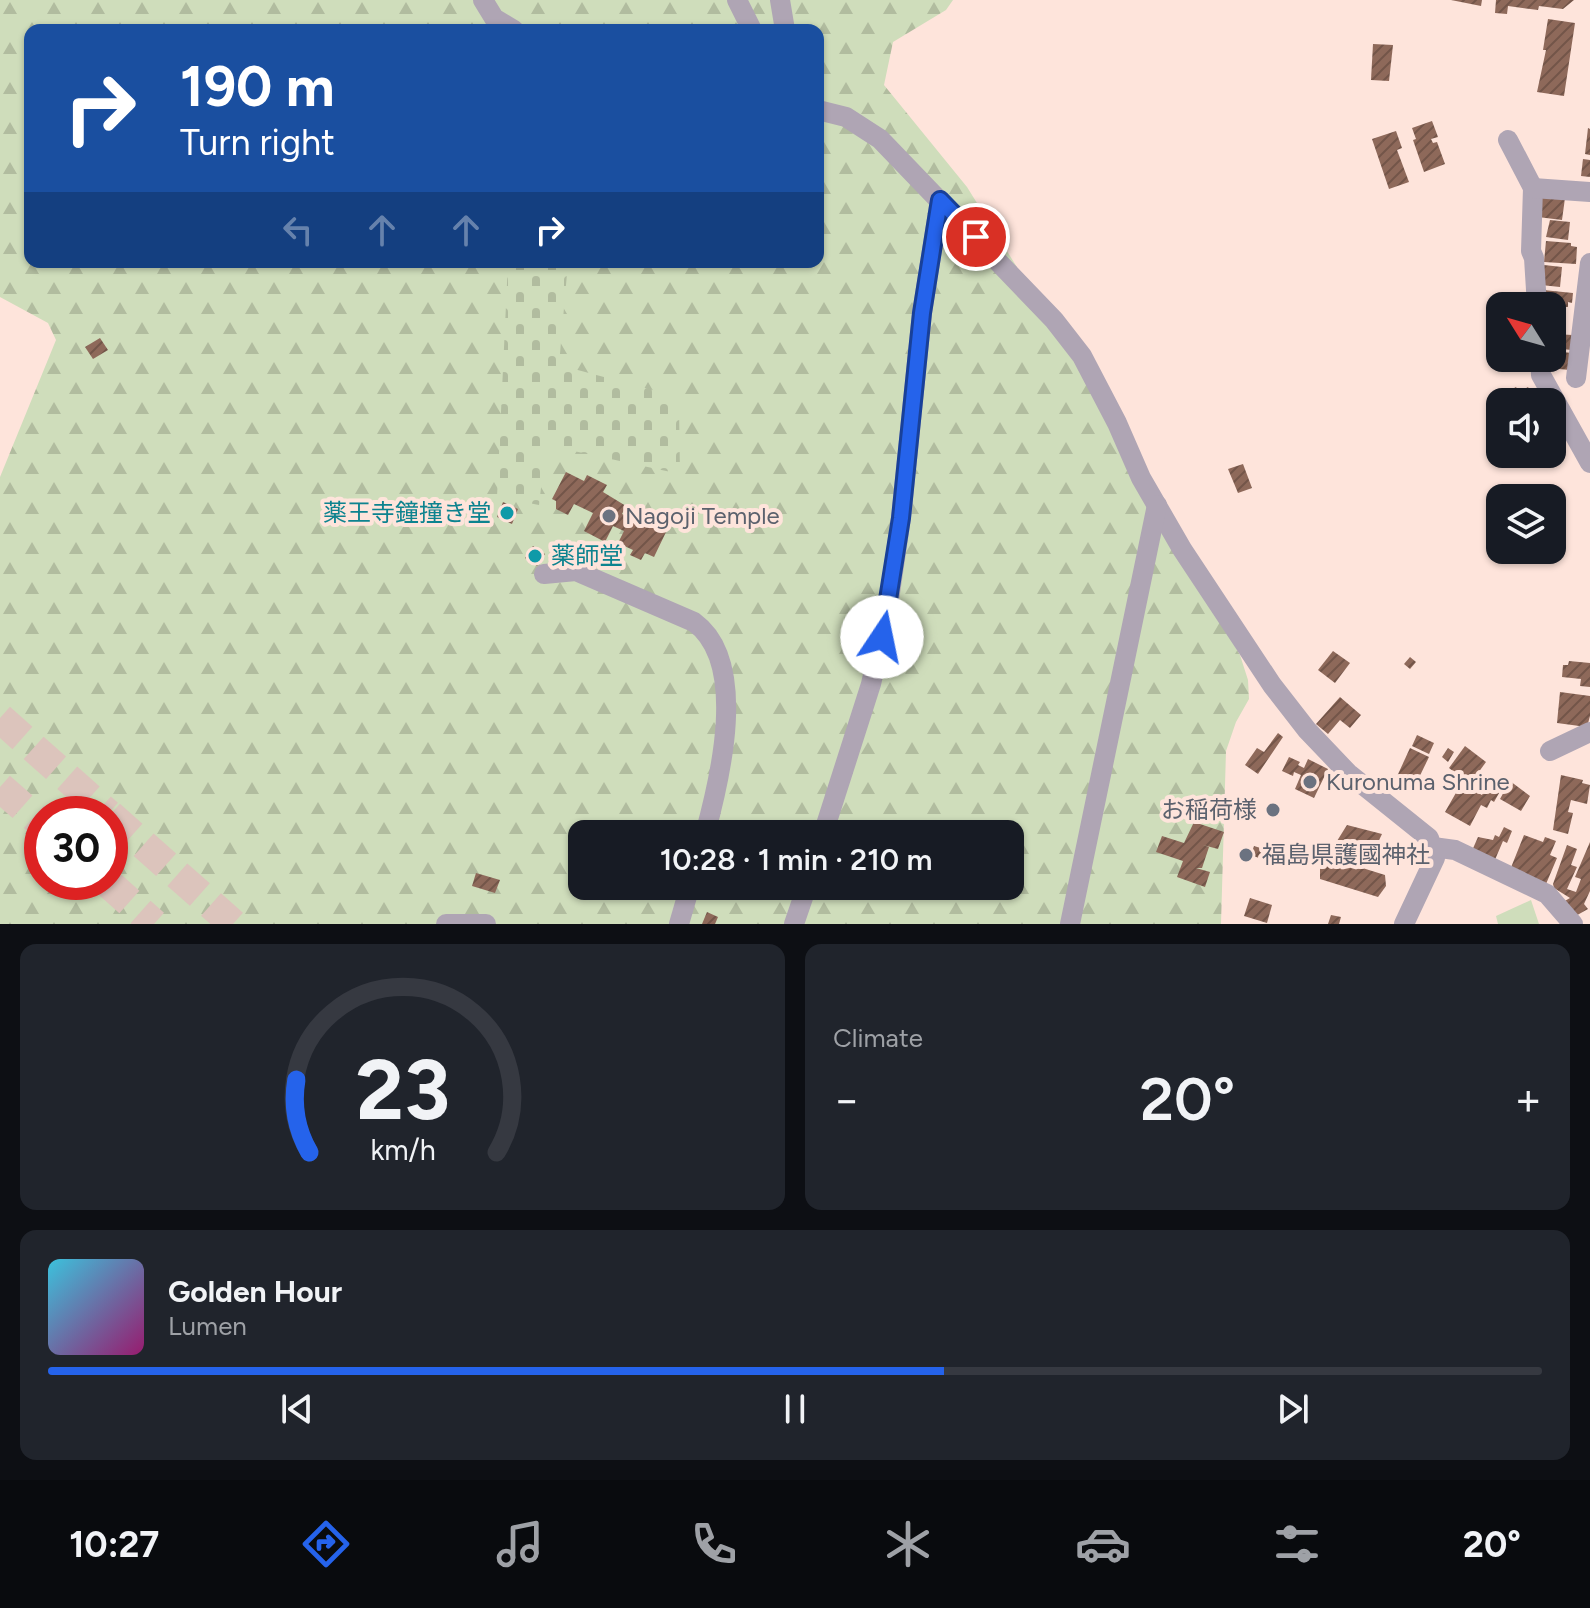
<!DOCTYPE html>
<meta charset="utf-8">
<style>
body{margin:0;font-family:Figtree,"Noto Sans JP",sans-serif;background:#20242c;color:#f1f3f6;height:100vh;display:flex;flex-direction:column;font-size:30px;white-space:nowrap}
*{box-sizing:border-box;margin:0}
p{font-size:26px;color:#9ea1a6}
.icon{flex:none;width:44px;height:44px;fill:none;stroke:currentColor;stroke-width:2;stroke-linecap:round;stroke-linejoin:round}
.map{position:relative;height:924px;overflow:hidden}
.drawer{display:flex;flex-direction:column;gap:20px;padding:20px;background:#0d0f14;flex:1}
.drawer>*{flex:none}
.guide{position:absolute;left:24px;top:24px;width:800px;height:244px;border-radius:16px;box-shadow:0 2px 6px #0004;background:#1a4fa0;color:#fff;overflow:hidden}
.needle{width:52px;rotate:307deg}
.fabs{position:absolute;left:1486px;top:292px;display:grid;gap:16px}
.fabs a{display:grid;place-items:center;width:80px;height:80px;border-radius:16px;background:#171b24;box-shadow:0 2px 6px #0004;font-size:40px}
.speed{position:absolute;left:24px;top:796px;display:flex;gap:16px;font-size:40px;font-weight:700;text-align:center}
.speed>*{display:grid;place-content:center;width:104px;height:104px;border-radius:50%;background:#171b24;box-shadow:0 2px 6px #0004;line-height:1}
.speed .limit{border:12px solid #d22;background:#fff;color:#111}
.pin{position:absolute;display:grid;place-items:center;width:68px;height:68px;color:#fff;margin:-34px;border:4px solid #fff;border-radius:50%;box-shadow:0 2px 8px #0007}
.me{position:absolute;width:88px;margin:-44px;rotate:11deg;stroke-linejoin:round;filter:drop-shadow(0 0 6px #0008)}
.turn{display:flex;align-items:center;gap:28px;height:168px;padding:0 24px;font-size:36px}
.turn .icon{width:104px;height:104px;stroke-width:2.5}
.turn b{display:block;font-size:56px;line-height:68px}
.lanes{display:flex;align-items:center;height:76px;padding:0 24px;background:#0003;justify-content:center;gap:40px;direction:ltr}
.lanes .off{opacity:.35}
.big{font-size:60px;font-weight:600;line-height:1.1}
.drawer .widget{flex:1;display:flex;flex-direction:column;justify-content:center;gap:12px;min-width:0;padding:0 28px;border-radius:16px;background:#20242c}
.drawer .dial{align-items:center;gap:0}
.dial svg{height:208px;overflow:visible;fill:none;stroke:#363941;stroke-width:7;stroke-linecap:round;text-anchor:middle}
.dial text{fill:#f1f3f6;stroke:none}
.song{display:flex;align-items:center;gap:24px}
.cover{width:96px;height:96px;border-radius:12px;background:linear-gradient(135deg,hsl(190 70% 55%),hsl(320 70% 35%))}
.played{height:8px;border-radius:4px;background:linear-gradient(90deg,#2563eb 60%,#363941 60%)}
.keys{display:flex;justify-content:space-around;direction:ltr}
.heat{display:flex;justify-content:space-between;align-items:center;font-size:44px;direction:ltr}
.drawer .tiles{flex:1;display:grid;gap:20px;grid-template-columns:1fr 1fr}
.widget:last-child{grid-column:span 2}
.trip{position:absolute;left:568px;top:820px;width:456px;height:80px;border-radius:16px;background:#171b24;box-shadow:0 2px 6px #0004;font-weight:600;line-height:80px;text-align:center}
.menu{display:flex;height:128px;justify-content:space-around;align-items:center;background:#090b0e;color:#9ea1a6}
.menu .icon{width:56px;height:56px}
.menu .current{color:#2563eb}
.menu b{font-size:36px;color:#f1f3f6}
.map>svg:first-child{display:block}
.forest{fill:url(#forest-firs);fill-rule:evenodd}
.cemetery{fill:url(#cemetery-stones)}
.green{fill:#cfddbb}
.building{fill:url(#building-hatch)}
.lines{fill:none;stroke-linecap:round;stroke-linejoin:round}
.highway-tunnel{stroke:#dcc4bc;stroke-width:30;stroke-dasharray:30 15;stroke-linecap:butt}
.minor{stroke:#afa5b4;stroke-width:20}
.route-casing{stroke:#184099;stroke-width:20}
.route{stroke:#2563eb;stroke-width:14}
.culture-dot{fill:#0f9aa8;stroke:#fee4db;stroke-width:3}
.worship-dot{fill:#6b7280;stroke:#fee4db;stroke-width:3}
.labels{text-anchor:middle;stroke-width:8;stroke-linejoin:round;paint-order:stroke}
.culture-label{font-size:24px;fill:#0d838f;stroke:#fee4db;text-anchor:end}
.worship-label{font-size:24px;fill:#5b616d;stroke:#fee4db;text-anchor:start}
</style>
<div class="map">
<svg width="1590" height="924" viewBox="0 0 1590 924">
<defs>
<pattern id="forest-firs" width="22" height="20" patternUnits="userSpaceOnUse" patternTransform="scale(2)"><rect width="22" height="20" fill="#cfddbb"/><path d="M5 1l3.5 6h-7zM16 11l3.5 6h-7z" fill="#b1bc9f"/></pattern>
<pattern id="cemetery-stones" width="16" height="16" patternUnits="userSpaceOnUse" patternTransform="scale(2)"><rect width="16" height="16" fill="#cfddbb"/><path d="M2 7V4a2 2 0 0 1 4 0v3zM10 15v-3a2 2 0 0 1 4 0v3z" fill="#b1bc9f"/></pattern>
<pattern id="building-hatch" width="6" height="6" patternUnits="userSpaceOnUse" patternTransform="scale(2)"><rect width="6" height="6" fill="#8e695a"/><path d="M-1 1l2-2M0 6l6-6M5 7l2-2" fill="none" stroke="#735549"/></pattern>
</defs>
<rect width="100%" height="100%" fill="#fee4db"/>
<path class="forest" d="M0,0H953L946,10L893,42L884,85L967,187L1091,386L1240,655L1248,680L1249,699L1236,722L1226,751L1221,924H0V477L56,340L48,323L0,297ZM30,30H818V262H30ZM42,814H110V882H42ZM582,834H1010V886H582Z"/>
<polygon class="cemetery" points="508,262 568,262 559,365 660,392 679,406 680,474 546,445 539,505 497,497"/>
<polygon class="green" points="1531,900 1539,924 1498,924 1496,916"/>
<g class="building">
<polygon points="1451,0 1482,0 1481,6"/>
<polygon points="1496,0 1574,0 1563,9 1539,6 1538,10 1508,6 1507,14 1495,13"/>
<polygon points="1548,19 1575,23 1564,96 1537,92 1546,50 1543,50"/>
<polygon points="1373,44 1393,45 1389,81 1371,80"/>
<polygon points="1432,121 1438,137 1431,139 1433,143 1437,142 1445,164 1424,172 1413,140 1416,139 1412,128"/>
<polygon points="1588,128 1590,129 1590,155 1585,154"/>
<polygon points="1396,131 1402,148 1397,150 1409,182 1389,189 1372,139"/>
<polygon points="1583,159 1590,160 1590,177 1581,176"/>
<polygon points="1541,195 1565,198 1562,220 1538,217"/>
<polygon points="1550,220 1570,222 1568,240 1546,237"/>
<polygon points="1546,241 1571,243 1571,246 1577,247 1576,264 1544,262"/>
<polygon points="1544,265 1562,267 1560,287 1541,285"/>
<polygon points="1543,290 1573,293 1572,303 1568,302 1568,307 1565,307 1563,327 1558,326 1558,331 1552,330 1552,306 1543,306"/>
<polygon points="1552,334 1573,335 1572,350 1552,348"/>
<polygon points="100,338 108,350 93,359 85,347"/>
<polygon points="1552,351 1572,353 1570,370 1548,368"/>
<polygon points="1516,387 1519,392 1528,387 1536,402 1510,402 1505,393"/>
<polygon points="1552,433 1563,455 1542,465 1537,454 1552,454"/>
<polygon points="1243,464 1252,488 1238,493 1228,469"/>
<polygon points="566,472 584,481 587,475 607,485 603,492 626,506 622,514 630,518 631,514 667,530 654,557 645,553 641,560 630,555 633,550 618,543 624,531 613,526 605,542 584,531 593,513 574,504 568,515 556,509 556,501 552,499"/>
<polygon points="503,502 518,509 512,524 497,517"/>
<polygon points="533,546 545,554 537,566 525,558"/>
<polygon points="1333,651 1350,663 1335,683 1318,670"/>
<polygon points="1410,657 1416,662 1410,669 1404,664"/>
<polygon points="1569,661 1590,663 1590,687 1580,686 1581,679 1562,677 1563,665 1568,665"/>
<polygon points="1560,692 1590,696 1590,716 1587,727 1557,723"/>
<polygon points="1340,697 1361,715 1350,728 1340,720 1328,734 1316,724"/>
<polygon points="1278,733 1283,737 1258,774 1245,765 1257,748 1264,752"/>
<polygon points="1417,735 1434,743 1429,754 1412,746"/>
<polygon points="1465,746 1486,762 1470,784 1449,768"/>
<polygon points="1410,748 1429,757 1412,792 1394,783"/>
<polygon points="1448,748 1454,752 1448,762 1442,757"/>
<polygon points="1289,757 1300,762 1298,765 1304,768 1308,759 1328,769 1314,798 1295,789 1301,775 1294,772 1293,776 1282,771"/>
<polygon points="1493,775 1504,782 1506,778 1530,796 1521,811 1500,799 1506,788 1503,786 1494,802 1491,800 1487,808 1481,805 1470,826 1445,812 1461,784 1482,795"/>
<polygon points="1561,775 1583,780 1582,783 1590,785 1587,804 1571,800 1568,812 1573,813 1568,834 1553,830"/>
<polygon points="1194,822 1224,832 1218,849 1203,845 1209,847 1202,868 1196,868 1210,872 1205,887 1177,877 1183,861 1156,852 1162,836 1184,843"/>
<polygon points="1347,825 1382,834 1371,857 1337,841"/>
<polygon points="1504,827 1512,831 1507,843 1503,841 1494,862 1471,853 1478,837 1493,840 1495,835 1499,837"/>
<polygon points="1524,835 1543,842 1545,837 1556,841 1550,855 1557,858 1546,884 1510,870"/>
<polygon points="1590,842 1590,891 1584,904 1588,909 1572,918 1563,902 1570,898 1554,888 1553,884 1567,845 1577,849 1571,865 1577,867 1567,889 1576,892 1581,879 1575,877"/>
<polygon points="1254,846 1267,850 1264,860 1251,855"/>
<polygon points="1327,857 1385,875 1386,886 1378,897 1320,879 1320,866"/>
<polygon points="476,873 500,880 495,893 472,886"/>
<polygon points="1250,898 1272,905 1267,923 1244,916"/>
<polygon points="707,912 718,917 715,924 702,924"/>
<polygon points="1331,915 1341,917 1339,924 1328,924"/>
</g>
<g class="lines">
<g class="highway-tunnel">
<polyline points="0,718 108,814"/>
<polyline points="0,787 42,824"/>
<polyline points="110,815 233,924"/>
<polyline points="107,882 154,924"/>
</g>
<g class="minor">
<polyline points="483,0 494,18 514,30"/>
<polyline points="737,0 752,30"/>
<polyline points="780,0 785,30"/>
<polyline points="818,110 846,117 880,139 1054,320 1082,356 1117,423 1141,478 1182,549 1272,685 1307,730 1348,773 1429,838 1435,858 1404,924"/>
<polyline points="1508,140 1533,188 1531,251 1534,258 1537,306"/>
<polyline points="1533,188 1590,192"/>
<polyline points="1540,358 1541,375 1590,463"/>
<polyline points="1576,378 1590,263"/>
<path d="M544,574L576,571L694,622C749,662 720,779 705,834"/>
<polyline points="1550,751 1590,732"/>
<polyline points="823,834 871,684 887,613 901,518 922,313 940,200"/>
<polyline points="1433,847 1455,850 1547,894 1573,924"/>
<polyline points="446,924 486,924"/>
<polyline points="679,924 690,886"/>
<polyline points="794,924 807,886"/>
<polyline points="1070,924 1157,505"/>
</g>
</g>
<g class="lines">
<defs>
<polyline id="route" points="882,637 901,518 922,313 940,200 976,237"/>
</defs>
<use href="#route" class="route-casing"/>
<use href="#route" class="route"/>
</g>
<g class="culture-dot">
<circle cx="507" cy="513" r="8"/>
<circle cx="535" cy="556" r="8"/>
</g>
<g class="worship-dot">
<circle cx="609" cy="516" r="8"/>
<circle cx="1310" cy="782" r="8"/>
<circle cx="1273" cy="810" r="8"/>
<circle cx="1246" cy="855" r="8"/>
</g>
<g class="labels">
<g class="culture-label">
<text x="491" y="521">薬王寺鐘撞き堂</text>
<text x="551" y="564" text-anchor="start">薬師堂</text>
</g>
<g class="worship-label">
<text x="625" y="524">Nagoji Temple</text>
<text x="1326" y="790">Kuronuma Shrine</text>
<text x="1257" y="818" text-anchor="end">お稲荷様</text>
<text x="1262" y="863">福島県護國神社</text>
</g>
</g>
</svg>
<div class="fabs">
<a><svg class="needle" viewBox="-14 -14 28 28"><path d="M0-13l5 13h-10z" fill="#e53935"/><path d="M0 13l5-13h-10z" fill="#9ea1a6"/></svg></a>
<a><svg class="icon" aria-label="sound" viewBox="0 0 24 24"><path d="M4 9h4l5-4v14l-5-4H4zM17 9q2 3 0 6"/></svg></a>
<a><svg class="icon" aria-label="layers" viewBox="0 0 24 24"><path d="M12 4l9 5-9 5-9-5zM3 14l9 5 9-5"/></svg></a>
</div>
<div class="speed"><div class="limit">30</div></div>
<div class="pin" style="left:976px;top:237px;background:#d93025"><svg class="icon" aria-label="arrive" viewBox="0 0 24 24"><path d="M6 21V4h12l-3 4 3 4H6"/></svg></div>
<svg class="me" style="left:882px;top:637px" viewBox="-20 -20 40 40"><circle r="19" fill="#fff"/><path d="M0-13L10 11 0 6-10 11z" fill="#2563eb"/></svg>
<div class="trip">10:28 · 1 min · 210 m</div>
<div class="guide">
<div class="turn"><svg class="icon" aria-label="right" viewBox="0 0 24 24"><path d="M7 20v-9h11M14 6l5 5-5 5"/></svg><div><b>190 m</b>Turn right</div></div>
<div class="lanes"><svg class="icon off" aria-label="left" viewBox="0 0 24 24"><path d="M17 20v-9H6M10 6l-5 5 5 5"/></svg><svg class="icon off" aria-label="ahead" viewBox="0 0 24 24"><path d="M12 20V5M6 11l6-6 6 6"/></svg><svg class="icon off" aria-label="ahead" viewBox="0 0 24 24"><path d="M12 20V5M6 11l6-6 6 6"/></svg><svg class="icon" aria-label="right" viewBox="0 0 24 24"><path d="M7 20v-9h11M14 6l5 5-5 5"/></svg></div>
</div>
</div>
<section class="drawer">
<div class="tiles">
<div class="widget dial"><svg viewBox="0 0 100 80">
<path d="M14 69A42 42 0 1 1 86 69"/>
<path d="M14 69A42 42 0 0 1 9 41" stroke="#2563eb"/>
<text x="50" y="56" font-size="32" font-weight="700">23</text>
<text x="50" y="72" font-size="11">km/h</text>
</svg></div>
<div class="widget"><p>Climate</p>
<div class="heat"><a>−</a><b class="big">20°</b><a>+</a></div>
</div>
<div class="widget">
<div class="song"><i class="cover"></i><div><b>Golden Hour</b><p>Lumen</p></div></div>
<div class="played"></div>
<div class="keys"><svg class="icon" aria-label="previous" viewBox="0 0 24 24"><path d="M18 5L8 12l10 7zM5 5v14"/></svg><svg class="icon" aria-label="pause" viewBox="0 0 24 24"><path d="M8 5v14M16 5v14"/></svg><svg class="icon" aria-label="next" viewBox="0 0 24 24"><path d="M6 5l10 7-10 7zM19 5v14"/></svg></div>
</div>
</div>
</section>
<nav class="menu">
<b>10:27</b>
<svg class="icon current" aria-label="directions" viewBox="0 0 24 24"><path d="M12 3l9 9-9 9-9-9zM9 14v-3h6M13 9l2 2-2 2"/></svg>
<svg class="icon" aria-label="music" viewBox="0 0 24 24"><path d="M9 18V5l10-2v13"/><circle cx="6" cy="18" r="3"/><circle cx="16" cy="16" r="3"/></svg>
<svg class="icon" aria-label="phone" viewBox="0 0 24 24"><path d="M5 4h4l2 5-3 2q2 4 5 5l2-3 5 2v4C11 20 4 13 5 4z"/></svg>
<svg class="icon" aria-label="climate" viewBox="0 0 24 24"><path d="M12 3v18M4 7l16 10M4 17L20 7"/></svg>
<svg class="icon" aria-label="car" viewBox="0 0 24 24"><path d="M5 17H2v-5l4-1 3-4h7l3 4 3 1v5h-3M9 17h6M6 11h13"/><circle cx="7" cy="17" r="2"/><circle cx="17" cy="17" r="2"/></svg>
<svg class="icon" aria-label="filters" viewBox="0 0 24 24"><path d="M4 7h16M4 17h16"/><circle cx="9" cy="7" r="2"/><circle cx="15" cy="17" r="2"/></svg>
<b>20°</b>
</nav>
